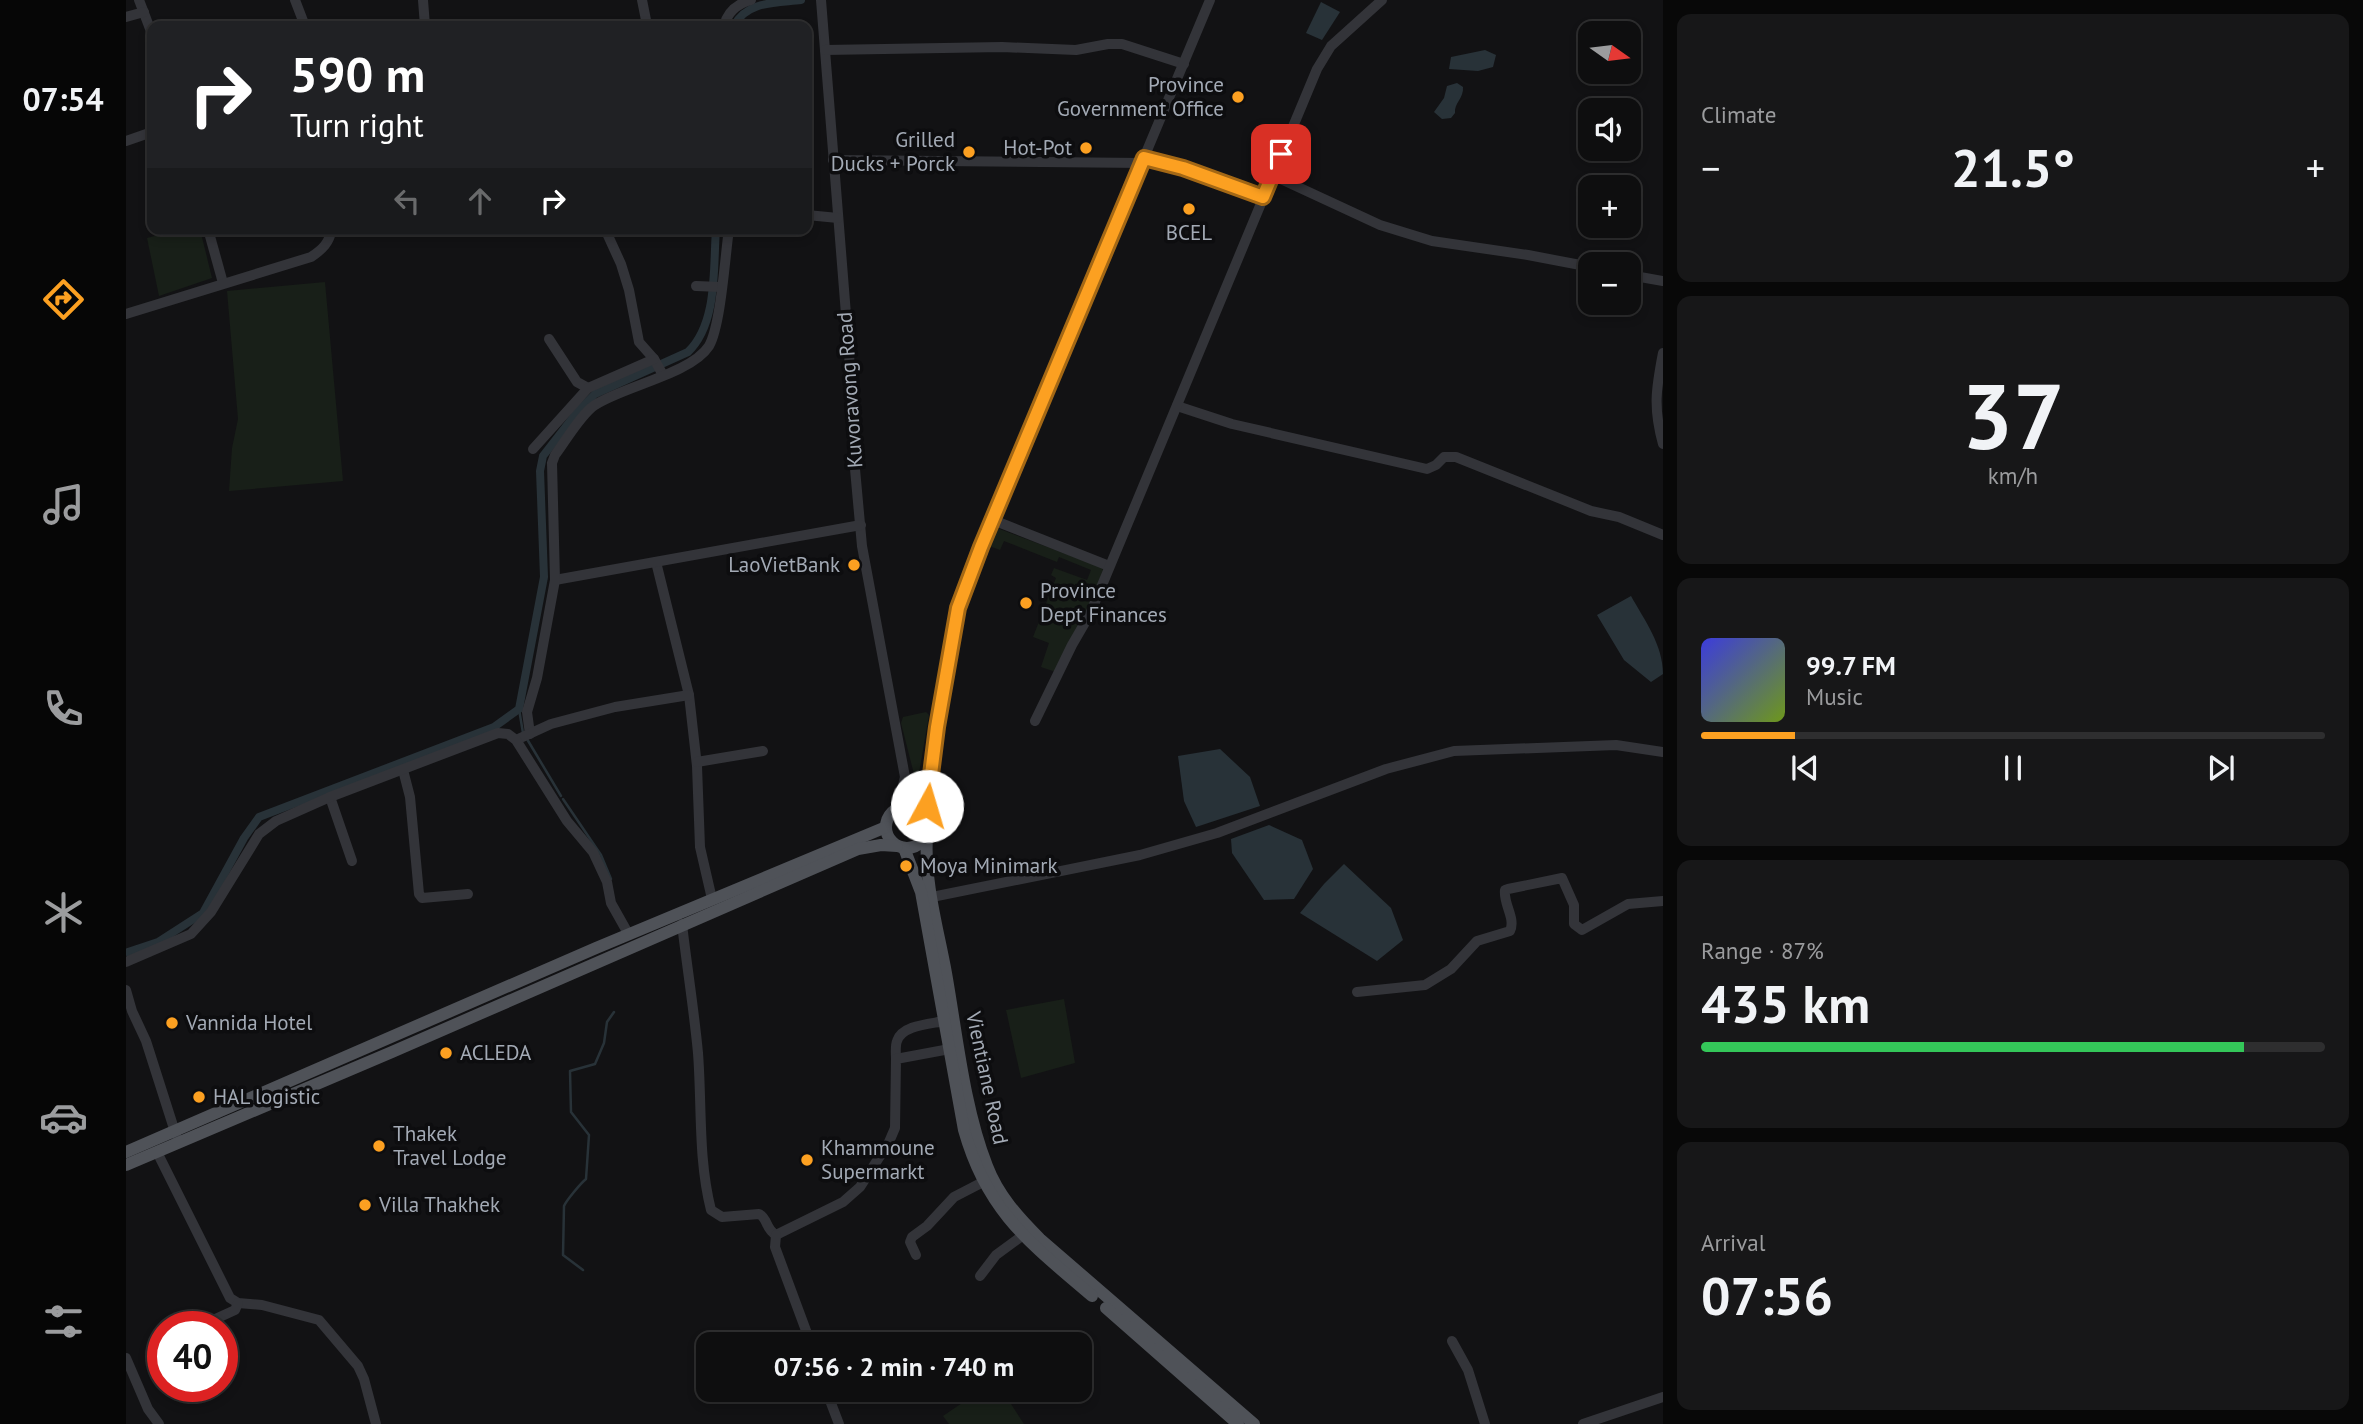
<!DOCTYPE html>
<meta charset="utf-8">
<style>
body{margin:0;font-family:"PT Sans",sans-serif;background:#171718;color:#f1f3f6;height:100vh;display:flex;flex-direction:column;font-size:26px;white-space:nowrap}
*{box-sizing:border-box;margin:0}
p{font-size:23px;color:#9b9c9e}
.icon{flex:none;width:38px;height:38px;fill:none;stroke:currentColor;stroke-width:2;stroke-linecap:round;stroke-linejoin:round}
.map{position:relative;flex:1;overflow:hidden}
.panel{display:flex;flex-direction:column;gap:14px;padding:14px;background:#080808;width:700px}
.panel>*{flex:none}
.guide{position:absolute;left:21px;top:21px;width:665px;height:214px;border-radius:14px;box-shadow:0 4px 10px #0003,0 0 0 2px #2e2e2f;background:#202124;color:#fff;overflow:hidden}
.needle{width:46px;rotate:104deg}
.controls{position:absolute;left:1452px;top:21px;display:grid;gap:14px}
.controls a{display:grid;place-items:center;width:63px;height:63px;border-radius:14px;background:#0e0e0f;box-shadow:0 4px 10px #0003,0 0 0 2px #2e2e2f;font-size:35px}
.speed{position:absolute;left:21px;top:1311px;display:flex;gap:14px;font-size:35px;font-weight:700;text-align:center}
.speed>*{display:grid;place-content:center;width:91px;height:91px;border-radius:50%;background:#0e0e0f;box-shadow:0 4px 10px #0003,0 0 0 2px #2e2e2f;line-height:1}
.speed .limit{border:10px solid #d22;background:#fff;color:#111}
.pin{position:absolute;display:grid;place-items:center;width:60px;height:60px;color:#fff;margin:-30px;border-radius:14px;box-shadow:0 4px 10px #0006}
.me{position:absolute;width:77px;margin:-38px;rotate:6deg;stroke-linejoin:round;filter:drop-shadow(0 0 5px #0008)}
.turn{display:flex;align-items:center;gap:24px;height:147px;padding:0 28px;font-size:32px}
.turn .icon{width:91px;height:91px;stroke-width:2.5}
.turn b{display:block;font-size:49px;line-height:60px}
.lanes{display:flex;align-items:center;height:66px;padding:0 28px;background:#0003;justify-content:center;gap:35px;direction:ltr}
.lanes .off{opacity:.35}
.big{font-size:52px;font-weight:700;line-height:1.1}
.panel .tile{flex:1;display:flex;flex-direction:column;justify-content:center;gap:10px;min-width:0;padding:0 24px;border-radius:14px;background:#171718}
.panel .dial{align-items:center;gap:0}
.dial b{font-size:91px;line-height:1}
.song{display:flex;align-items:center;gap:21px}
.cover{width:84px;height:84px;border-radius:10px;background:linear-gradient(135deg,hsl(240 70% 55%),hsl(80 70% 35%))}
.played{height:7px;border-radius:4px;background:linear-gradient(90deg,#fca021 15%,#2e2e2f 15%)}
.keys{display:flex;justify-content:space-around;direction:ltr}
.heat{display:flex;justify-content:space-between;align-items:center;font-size:38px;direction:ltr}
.charge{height:10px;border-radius:5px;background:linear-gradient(90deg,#34c759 87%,#2e2e2f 0)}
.trip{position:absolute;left:570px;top:1332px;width:396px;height:70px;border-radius:14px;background:#0e0e0f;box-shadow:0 4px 10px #0003,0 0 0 2px #2e2e2f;font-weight:700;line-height:70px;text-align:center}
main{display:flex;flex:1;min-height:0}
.tabs{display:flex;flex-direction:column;width:126px;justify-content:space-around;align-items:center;background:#060606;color:#9b9c9e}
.tabs .icon{width:49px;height:49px}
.tabs .current{color:#fca021}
.tabs b{font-size:32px;color:#f1f3f6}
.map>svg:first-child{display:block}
.green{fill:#181f18}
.water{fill:#283238}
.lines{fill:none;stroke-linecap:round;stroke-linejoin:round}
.stream{stroke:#283238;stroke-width:2.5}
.canal{stroke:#283238;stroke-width:8}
.minor{stroke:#333439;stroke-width:10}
.major{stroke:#4f5258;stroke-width:12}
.route-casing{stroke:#a46815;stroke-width:18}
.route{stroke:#fca021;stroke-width:12}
.poi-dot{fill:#fca021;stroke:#0d0d0f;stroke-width:2.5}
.labels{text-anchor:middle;stroke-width:7;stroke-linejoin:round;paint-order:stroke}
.poi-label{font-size:21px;fill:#a3aab5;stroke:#0d0d0f;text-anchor:start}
.street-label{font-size:21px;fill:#a3aab5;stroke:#0d0d0f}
</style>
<main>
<nav class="tabs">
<b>07:54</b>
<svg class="icon current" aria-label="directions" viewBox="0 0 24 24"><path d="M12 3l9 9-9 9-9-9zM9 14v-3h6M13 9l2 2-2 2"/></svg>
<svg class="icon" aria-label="music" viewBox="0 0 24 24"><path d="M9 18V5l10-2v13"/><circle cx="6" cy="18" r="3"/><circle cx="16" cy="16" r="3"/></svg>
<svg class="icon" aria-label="phone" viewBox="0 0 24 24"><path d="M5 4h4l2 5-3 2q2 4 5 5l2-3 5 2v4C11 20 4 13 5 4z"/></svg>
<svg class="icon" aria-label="climate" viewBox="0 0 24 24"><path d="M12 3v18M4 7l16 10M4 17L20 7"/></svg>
<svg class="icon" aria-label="car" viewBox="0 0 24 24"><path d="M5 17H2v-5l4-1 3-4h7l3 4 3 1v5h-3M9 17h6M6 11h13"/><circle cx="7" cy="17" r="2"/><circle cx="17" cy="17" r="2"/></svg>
<svg class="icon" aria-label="filters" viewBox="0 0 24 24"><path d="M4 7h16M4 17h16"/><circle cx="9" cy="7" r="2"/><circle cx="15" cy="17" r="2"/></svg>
</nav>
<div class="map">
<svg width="1537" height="1424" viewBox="0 0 1537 1424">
<rect width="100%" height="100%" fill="#121214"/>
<g class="green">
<polygon points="56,229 74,229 86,278 33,296 21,238"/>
<polygon points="199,282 217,481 103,491 106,448 112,419 101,291"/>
<polygon points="871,528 975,567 977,570 961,612 930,672 915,667 923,643 907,637 930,578 925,575 928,568 961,580 965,570 933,557 931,562 878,541 874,550 863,546"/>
<polygon points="800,712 803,715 792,779 789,778 775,723 777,717"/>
<polygon points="938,999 949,1063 895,1078 880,1010"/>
<polygon points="855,1390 876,1390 898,1424 823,1424 817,1416"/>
</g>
<g class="water">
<polygon points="1195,2 1214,12 1196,40 1180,33"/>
<polygon points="1359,50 1370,55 1367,67 1352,71 1323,69 1325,57"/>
<path d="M1331,83L1337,87C1338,98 1328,103 1329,113L1325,118L1316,119L1308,112L1318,98L1321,86Z"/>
<path d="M1505,596C1519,621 1537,645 1537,674L1525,682L1498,660L1471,615Z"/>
<polygon points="1094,749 1124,777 1134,806 1070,827 1058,801 1052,756"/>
<polygon points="1143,825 1176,840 1187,869 1168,899 1138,900 1106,853 1105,839"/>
<polygon points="1218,864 1265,908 1277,940 1251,961 1174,913 1198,884"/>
</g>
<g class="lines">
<g class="stream">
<polyline points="393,709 397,733"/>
<polyline points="401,739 435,796"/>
<polyline points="437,799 475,855 485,879"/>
<path d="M457,1270L437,1255L438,1206C440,1201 454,1184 460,1179L463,1135L445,1112L444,1071L469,1064L478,1043L481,1022L488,1012"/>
</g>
<g class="canal">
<path d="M608,26C620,1 650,3 675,0"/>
<path d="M2,952L32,942L77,913L118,838L133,817L368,727L393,709L418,577L414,471L417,456L452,411L469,394L562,352C592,323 587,268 590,229"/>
</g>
<g class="minor">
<polyline points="13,0 26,34"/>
<polyline points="169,0 179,26"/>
<polyline points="297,0 299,26"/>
<polyline points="516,0 520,20 519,26"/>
<polyline points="695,0 723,352 728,458 736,546 779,777 786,795 794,810"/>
<polyline points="0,17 18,12"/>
<path d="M598,26C601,13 611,4 625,0"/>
<polyline points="699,50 876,47 950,50 982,44 996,44 1058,64"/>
<polyline points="0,141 26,132"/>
<polyline points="1018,158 1057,168 1137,197"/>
<polyline points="707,160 1017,163"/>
<polyline points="1146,175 1254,225 1306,241 1402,255 1465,267"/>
<polyline points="681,215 712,218"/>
<polyline points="82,229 97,283"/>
<polyline points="479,229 495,264 503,290 513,342 528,359 537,375"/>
<polyline points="1503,275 1537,281"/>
<polyline points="570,286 595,287"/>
<path d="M0,314L185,257C197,249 203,243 206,229"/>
<polyline points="423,339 451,382 462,388"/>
<path d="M1537,353C1530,389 1527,408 1537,444"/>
<polyline points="1051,406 1106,424 1301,469 1310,465 1318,457 1330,457 1465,511 1493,517 1537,535"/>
<polyline points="407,449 462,388 528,359"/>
<polyline points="867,520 983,566"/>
<polyline points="530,562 563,695 571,766 574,847 586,899"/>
<polyline points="429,580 735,525"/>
<polyline points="909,721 946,645 964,614 1191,69 1205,46 1256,0"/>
<path d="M404,734L401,712L411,678L429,580L426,463L429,455C439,442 455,414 469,405C498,386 565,374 583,346C595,325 599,256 603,229"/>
<polyline points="390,740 425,724 489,707 563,695"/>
<polyline points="571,762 637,751"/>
<polyline points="277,770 284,797 293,894 296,898 342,894"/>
<polyline points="204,797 226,861"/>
<polyline points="768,811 773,801 779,777"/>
<polyline points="799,815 805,767 830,616 855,547 1084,0"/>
<polyline points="806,897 1014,855 1091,833 1260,769 1328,751 1490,745 1537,752"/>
<path d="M556,924C561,967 568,1010 572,1053C576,1105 572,1159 585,1210L596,1217L633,1214C642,1218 639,1229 650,1235"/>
<polyline points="0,962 65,934 85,912 133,834 150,821 204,797 372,733 382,734 390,740 441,821 467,852 481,882 485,903 503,935"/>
<polyline points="0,990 6,1011 20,1041 50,1135"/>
<path d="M1231,992L1299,985L1325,969L1351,941L1384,931C1390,918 1377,904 1379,890L1382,889L1436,878L1448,905V924L1456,930L1502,904L1537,901"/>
<path d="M770,1059C770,1054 769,1046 771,1041C776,1025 804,1024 818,1021"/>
<polyline points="31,1152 104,1298 112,1303 136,1305 193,1320 232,1366 238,1379 250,1424"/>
<polyline points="650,1235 717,1202 734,1187 763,1142 769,1128 770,1059 829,1048"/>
<polyline points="650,1235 649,1247 685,1344"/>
<polyline points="790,1255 784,1242 786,1237 801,1226 828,1197 857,1182"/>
<polyline points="854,1276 870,1255 896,1236"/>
<polyline points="74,1326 109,1310 112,1303"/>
<polyline points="1326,1341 1342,1370 1359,1424"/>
<polyline points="0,1358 22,1409 33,1424"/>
<polyline points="700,1390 713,1424"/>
<polyline points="1457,1424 1537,1397"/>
</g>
<g class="major">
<circle cx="781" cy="827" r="21"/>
<path d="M801,836C798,882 812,929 820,973C831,1035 838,1108 861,1166C872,1195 892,1217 914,1239L1128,1424"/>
<path d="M778,848L795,892L838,1130C861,1212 904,1243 966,1296"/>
<polyline points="0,1152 470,948 760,827"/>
<polyline points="0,1165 266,1052 732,849 755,845 771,846"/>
<polyline points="980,1308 1112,1424"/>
</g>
</g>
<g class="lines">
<defs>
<polyline id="route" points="801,806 811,727 832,608 855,547 1018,158 1057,168 1137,197 1155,154"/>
</defs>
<use href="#route" class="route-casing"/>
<use href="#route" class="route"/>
</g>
<g class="poi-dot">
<circle cx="1112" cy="97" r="7"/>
<circle cx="960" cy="148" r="7"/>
<circle cx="843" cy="152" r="7"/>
<circle cx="1063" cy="209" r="7"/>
<circle cx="728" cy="565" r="7"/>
<circle cx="900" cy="603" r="7"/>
<circle cx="780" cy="866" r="7"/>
<circle cx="46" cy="1023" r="7"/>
<circle cx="320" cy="1053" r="7"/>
<circle cx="73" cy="1097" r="7"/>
<circle cx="253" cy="1146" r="7"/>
<circle cx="681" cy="1160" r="7"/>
<circle cx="239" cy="1205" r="7"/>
</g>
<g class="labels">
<g class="poi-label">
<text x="1098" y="92" text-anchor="end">Province<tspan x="1098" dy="24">Government Office</tspan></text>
<text x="829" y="147" text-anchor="end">Grilled<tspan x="829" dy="24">Ducks + Porck</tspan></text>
<text x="946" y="155" text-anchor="end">Hot-Pot</text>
<text x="1063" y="240" text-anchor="middle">BCEL</text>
<text x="714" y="572" text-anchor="end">LaoVietBank</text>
<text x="914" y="598">Province<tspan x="914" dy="24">Dept Finances</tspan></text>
<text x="794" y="873">Moya Minimark</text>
<text x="60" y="1030">Vannida Hotel</text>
<text x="334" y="1060">ACLEDA</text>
<text x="87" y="1104">HAL logistic</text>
<text x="267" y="1141">Thakek<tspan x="267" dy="24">Travel Lodge</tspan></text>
<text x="695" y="1155">Khammoune<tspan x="695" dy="24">Supermarkt</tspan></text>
<text x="253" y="1212">Villa Thakhek</text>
</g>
<g class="street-label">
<text transform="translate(724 390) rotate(-94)" y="7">Kuvoravong Road</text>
<text transform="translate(861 1078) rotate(78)" y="7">Vientiane Road</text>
</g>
</g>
</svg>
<div class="controls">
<a><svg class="needle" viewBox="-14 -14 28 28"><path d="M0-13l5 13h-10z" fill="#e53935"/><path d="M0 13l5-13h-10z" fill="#9b9c9e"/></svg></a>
<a><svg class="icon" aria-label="sound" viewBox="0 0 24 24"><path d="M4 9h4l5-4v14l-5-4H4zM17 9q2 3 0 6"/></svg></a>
<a>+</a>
<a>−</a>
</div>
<div class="speed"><div class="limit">40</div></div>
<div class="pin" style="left:1155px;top:154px;background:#d93025"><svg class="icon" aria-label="arrive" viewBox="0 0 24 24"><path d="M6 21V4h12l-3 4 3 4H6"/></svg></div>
<svg class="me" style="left:801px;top:806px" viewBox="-20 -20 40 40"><circle r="19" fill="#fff"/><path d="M0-13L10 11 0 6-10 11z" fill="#fca021"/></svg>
<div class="trip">07:56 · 2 min · 740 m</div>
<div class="guide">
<div class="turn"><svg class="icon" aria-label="right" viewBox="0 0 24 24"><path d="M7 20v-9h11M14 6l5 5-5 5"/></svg><div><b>590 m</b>Turn right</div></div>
<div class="lanes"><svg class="icon off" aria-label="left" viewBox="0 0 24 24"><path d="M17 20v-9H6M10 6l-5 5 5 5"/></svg><svg class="icon off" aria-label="ahead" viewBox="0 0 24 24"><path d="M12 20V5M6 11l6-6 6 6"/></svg><svg class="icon" aria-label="right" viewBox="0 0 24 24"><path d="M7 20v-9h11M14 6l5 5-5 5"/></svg></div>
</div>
</div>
<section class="panel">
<div class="tile"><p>Climate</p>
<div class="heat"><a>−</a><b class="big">21.5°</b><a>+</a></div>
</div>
<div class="tile dial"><b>37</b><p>km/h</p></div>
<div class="tile">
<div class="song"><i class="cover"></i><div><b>99.7 FM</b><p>Music</p></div></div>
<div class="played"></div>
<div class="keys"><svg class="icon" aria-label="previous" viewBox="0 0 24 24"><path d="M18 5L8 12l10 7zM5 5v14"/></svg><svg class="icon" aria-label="pause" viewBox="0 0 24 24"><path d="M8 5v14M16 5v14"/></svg><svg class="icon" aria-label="next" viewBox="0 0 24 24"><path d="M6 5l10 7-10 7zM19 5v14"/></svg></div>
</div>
<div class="tile"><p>Range · 87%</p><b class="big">435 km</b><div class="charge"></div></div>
<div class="tile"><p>Arrival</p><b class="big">07:56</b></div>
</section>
</main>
